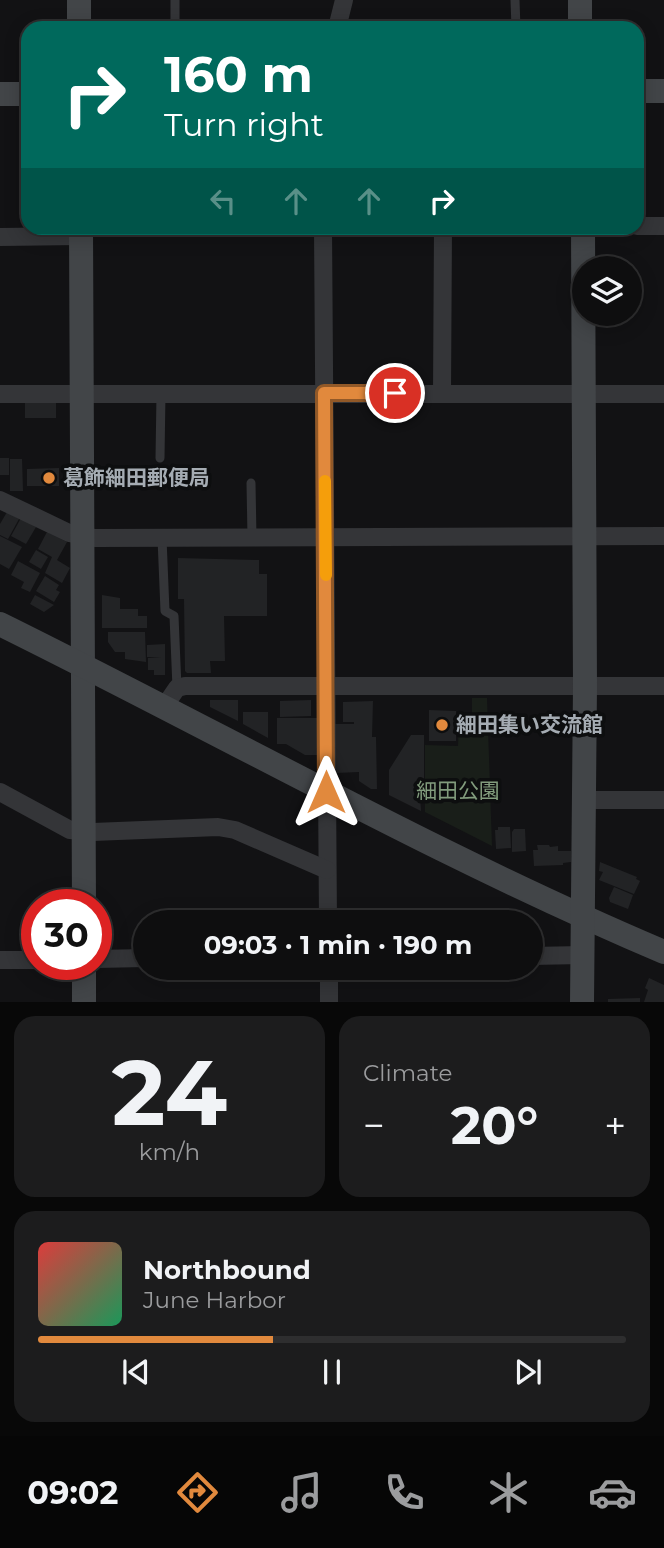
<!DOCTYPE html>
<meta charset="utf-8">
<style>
body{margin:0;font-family:Montserrat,"Noto Sans JP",sans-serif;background:#1c1c1d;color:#f1f3f6;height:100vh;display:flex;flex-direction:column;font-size:26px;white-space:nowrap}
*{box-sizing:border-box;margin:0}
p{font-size:23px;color:#9b9c9e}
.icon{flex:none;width:38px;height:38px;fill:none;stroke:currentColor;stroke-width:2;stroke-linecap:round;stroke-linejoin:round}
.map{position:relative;height:1002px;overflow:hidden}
.sheet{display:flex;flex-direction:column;gap:14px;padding:14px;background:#080808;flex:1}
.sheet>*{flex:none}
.banner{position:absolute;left:21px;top:21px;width:623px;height:214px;border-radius:21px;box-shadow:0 4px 18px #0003,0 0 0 2px #2e2e2f;background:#00695c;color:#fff;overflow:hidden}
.controls{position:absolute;left:572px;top:256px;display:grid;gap:14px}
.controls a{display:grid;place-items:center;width:70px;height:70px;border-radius:50%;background:#0e0e0f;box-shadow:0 4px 18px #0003,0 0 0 2px #2e2e2f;font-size:35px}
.speed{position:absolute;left:21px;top:889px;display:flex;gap:14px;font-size:35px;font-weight:700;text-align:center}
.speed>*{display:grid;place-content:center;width:91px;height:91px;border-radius:50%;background:#0e0e0f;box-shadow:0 4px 18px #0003,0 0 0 2px #2e2e2f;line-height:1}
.speed .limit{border:10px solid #d22;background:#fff;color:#111}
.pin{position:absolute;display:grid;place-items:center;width:60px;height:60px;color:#fff;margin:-30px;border:4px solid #fff;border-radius:50%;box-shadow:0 2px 7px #0007}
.me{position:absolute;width:77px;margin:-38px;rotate:0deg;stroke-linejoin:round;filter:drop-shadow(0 0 5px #0008)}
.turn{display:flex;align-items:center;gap:24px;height:147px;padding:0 28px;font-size:32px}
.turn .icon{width:91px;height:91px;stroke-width:2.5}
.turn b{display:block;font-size:49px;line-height:60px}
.lanes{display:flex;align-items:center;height:66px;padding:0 28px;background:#0003;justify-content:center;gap:35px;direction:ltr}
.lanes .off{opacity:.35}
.big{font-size:52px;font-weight:700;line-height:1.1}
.sheet .card{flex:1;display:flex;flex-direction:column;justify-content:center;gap:10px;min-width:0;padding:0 24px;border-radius:21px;background:#1c1c1d}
.sheet .dial{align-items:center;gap:0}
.dial b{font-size:91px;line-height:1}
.song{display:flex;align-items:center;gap:21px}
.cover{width:84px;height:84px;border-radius:10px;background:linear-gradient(135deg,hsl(0 70% 55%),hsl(150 70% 35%))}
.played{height:7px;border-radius:4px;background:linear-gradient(90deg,#e1893d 40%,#2e2e2f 40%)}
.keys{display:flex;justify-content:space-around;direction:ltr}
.heat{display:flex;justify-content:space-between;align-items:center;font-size:38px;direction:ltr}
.sheet .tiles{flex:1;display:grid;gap:14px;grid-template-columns:1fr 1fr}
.card:last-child{grid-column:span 2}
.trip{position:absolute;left:133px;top:910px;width:410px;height:70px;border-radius:35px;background:#0e0e0f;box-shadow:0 4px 18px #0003,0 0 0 2px #2e2e2f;font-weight:700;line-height:70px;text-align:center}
.tabs{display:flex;height:112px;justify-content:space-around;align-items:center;background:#060606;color:#9b9c9e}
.tabs .icon{width:49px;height:49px}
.tabs .active{color:#e1893d}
.tabs b{font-size:32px;color:#f1f3f6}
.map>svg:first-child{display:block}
.green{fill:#191e19}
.building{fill:#222325}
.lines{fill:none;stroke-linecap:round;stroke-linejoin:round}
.lane{stroke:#343538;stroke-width:9}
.street{stroke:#343538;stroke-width:18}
.secondary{stroke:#424548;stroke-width:24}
.route-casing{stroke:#925928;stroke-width:18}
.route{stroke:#e1893d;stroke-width:12}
.slow{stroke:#f59e0b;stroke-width:12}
.poi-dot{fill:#e1893d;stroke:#0d0e0f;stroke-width:2.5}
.labels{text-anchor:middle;stroke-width:7;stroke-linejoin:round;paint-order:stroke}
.poi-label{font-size:21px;font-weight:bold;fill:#a5acb3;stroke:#0d0e0f;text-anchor:start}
.park-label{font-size:21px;fill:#829c7d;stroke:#0d0e0f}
</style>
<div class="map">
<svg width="664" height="1002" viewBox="0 0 664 1002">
<rect width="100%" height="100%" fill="#121214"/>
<polygon class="green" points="472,698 487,698 492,846 425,812 425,745 458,746 459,720 472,720"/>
<g class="building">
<rect x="25" y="403" width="31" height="15"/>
<rect x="0" y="458" width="9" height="17"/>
<polygon points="10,459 22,459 23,491 10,491"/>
<polygon points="59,468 59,486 27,486 27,469"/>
<polygon points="7,512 19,519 8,539 0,535 0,524"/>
<polygon points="21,518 36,527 26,544 11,536"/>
<polygon points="47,532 67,542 57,560 70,568 62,583 45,573 52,557 38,549"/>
<polygon points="0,536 22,547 9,569 0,564"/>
<polygon points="36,550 48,557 41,569 29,562"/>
<polygon points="178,558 259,560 259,574 267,574 267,616 224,616 225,661 210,661 211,673 187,673 185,671 184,599 178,599"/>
<polygon points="18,561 40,573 30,592 21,588 24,582 11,575"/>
<polygon points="45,576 59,585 56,590 60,592 54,602 36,591"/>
<polygon points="35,595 54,605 44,612 30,604"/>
<polygon points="102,595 120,598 120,609 138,609 138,616 147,616 147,628 102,628"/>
<polygon points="108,632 145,632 146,662 125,659 125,652 115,652 108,642"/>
<polygon points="165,644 165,675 154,675 154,670 148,670 148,658 161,657 147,657 147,645"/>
<polygon points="210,700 238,700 238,721 210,707"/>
<polygon points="311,700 311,716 280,717 280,701"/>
<polygon points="373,701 372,737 376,737 377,789 371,789 359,781 359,772 336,773 335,724 354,724 354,722 343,722 343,702"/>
<polygon points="429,710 456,711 456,741 429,741"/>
<polygon points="243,712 268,712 268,738 243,724"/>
<polygon points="277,718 317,718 317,755 305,755 286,744 277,744"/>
<polygon points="411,735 424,735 424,796 420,796 421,811 389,795 389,770"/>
<polygon points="498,827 510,827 511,848 496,849 495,830 498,830"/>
<polygon points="514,829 525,829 526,851 512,852 512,832"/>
<polygon points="537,845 549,845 550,847 558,846 558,851 571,851 571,862 563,863 563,865 534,866 533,850 538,850"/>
<polygon points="600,862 637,877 636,879 640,881 634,894 599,880 603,872 599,871"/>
<polygon points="614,887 633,895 628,909 610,902 609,898"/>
<polygon points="649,978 664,985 664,1002 644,1002 648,990 645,988"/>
<polygon points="640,998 640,1002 608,1002 608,999"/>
</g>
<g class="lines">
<g class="lane">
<polyline points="515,0 516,28"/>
<polyline points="175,28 175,0"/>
<polyline points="160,458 161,394"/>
<polyline points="251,483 252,537"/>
<polyline points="162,538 165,611 174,616 177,688"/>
</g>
<g class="street">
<polyline points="337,28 344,0"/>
<polyline points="637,226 664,226"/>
<polyline points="81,228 423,228"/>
<polyline points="323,228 328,922"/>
<polyline points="0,237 81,236"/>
<polyline points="442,393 443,228"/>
<polyline points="0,394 664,394"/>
<polyline points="0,500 69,533 95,538 664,536"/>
<polyline points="164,707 177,688 185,686 664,686"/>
<polyline points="0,792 70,830 93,832 218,827 235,830 327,870"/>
<polyline points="584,800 664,800"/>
<polyline points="530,956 583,955"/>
<polyline points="96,959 145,958"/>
<polyline points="0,960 37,960"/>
<polyline points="329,968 329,1002"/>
</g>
<g class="secondary">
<polyline points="79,0 79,28"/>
<polyline points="580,28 580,0"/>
<polyline points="637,91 664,91"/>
<polyline points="0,94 28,94"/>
<polyline points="81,228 84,905"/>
<path d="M0,624C221,733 437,856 664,952"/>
<polyline points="84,964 84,1002"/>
<polyline points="582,1002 585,686 583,228"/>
</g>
</g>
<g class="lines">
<defs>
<polyline id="route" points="326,792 324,393 395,393"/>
</defs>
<use href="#route" class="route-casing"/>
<use href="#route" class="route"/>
<polyline class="slow" points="325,481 326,575"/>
</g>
<g class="poi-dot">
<circle cx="49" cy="478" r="7"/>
<circle cx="442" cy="725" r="7"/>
</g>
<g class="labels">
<g class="poi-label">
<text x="63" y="485">葛飾細田郵便局</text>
<text x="456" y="732">細田集い交流館</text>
</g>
<g class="park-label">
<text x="458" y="798">細田公園</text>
</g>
</g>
</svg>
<div class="controls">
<a><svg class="icon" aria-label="layers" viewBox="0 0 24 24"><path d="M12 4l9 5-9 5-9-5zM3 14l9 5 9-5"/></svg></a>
</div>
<div class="speed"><div class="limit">30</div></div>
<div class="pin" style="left:395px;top:393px;background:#d93025"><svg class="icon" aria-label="arrive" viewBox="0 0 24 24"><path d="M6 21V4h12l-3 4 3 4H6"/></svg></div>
<svg class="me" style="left:326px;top:792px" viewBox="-20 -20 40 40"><path d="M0-17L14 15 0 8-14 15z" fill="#e1893d" stroke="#fff" stroke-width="4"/></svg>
<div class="trip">09:03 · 1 min · 190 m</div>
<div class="banner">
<div class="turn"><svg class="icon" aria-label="right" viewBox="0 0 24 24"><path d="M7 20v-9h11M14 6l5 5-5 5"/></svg><div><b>160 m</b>Turn right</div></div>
<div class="lanes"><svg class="icon off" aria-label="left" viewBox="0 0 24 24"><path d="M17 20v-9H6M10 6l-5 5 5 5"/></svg><svg class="icon off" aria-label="ahead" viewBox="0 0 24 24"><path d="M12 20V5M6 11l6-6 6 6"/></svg><svg class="icon off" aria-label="ahead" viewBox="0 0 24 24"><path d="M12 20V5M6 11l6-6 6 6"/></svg><svg class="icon" aria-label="right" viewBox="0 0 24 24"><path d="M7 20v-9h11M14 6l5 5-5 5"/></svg></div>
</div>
</div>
<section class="sheet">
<div class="tiles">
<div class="card dial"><b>24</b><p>km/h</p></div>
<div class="card"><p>Climate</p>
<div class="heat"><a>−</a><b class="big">20°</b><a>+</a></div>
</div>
<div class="card">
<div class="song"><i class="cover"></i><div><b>Northbound</b><p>June Harbor</p></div></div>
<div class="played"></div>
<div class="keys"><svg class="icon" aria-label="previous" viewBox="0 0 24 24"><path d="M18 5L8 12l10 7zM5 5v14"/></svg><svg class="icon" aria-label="pause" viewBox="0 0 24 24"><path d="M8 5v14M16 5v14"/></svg><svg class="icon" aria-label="next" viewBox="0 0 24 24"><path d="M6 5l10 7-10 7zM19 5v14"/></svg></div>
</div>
</div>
</section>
<nav class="tabs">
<b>09:02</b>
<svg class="icon active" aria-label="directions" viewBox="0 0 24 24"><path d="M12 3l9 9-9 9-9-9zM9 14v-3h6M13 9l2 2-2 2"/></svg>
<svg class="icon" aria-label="music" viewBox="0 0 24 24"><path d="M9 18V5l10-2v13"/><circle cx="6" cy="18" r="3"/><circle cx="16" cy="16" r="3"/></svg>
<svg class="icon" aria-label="phone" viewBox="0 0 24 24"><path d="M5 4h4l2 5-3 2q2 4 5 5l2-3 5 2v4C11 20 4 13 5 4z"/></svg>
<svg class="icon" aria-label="climate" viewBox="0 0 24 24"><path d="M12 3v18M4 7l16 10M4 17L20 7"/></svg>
<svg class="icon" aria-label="car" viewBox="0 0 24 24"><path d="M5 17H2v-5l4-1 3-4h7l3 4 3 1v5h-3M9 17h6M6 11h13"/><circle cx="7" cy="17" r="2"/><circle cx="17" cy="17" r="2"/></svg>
</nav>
